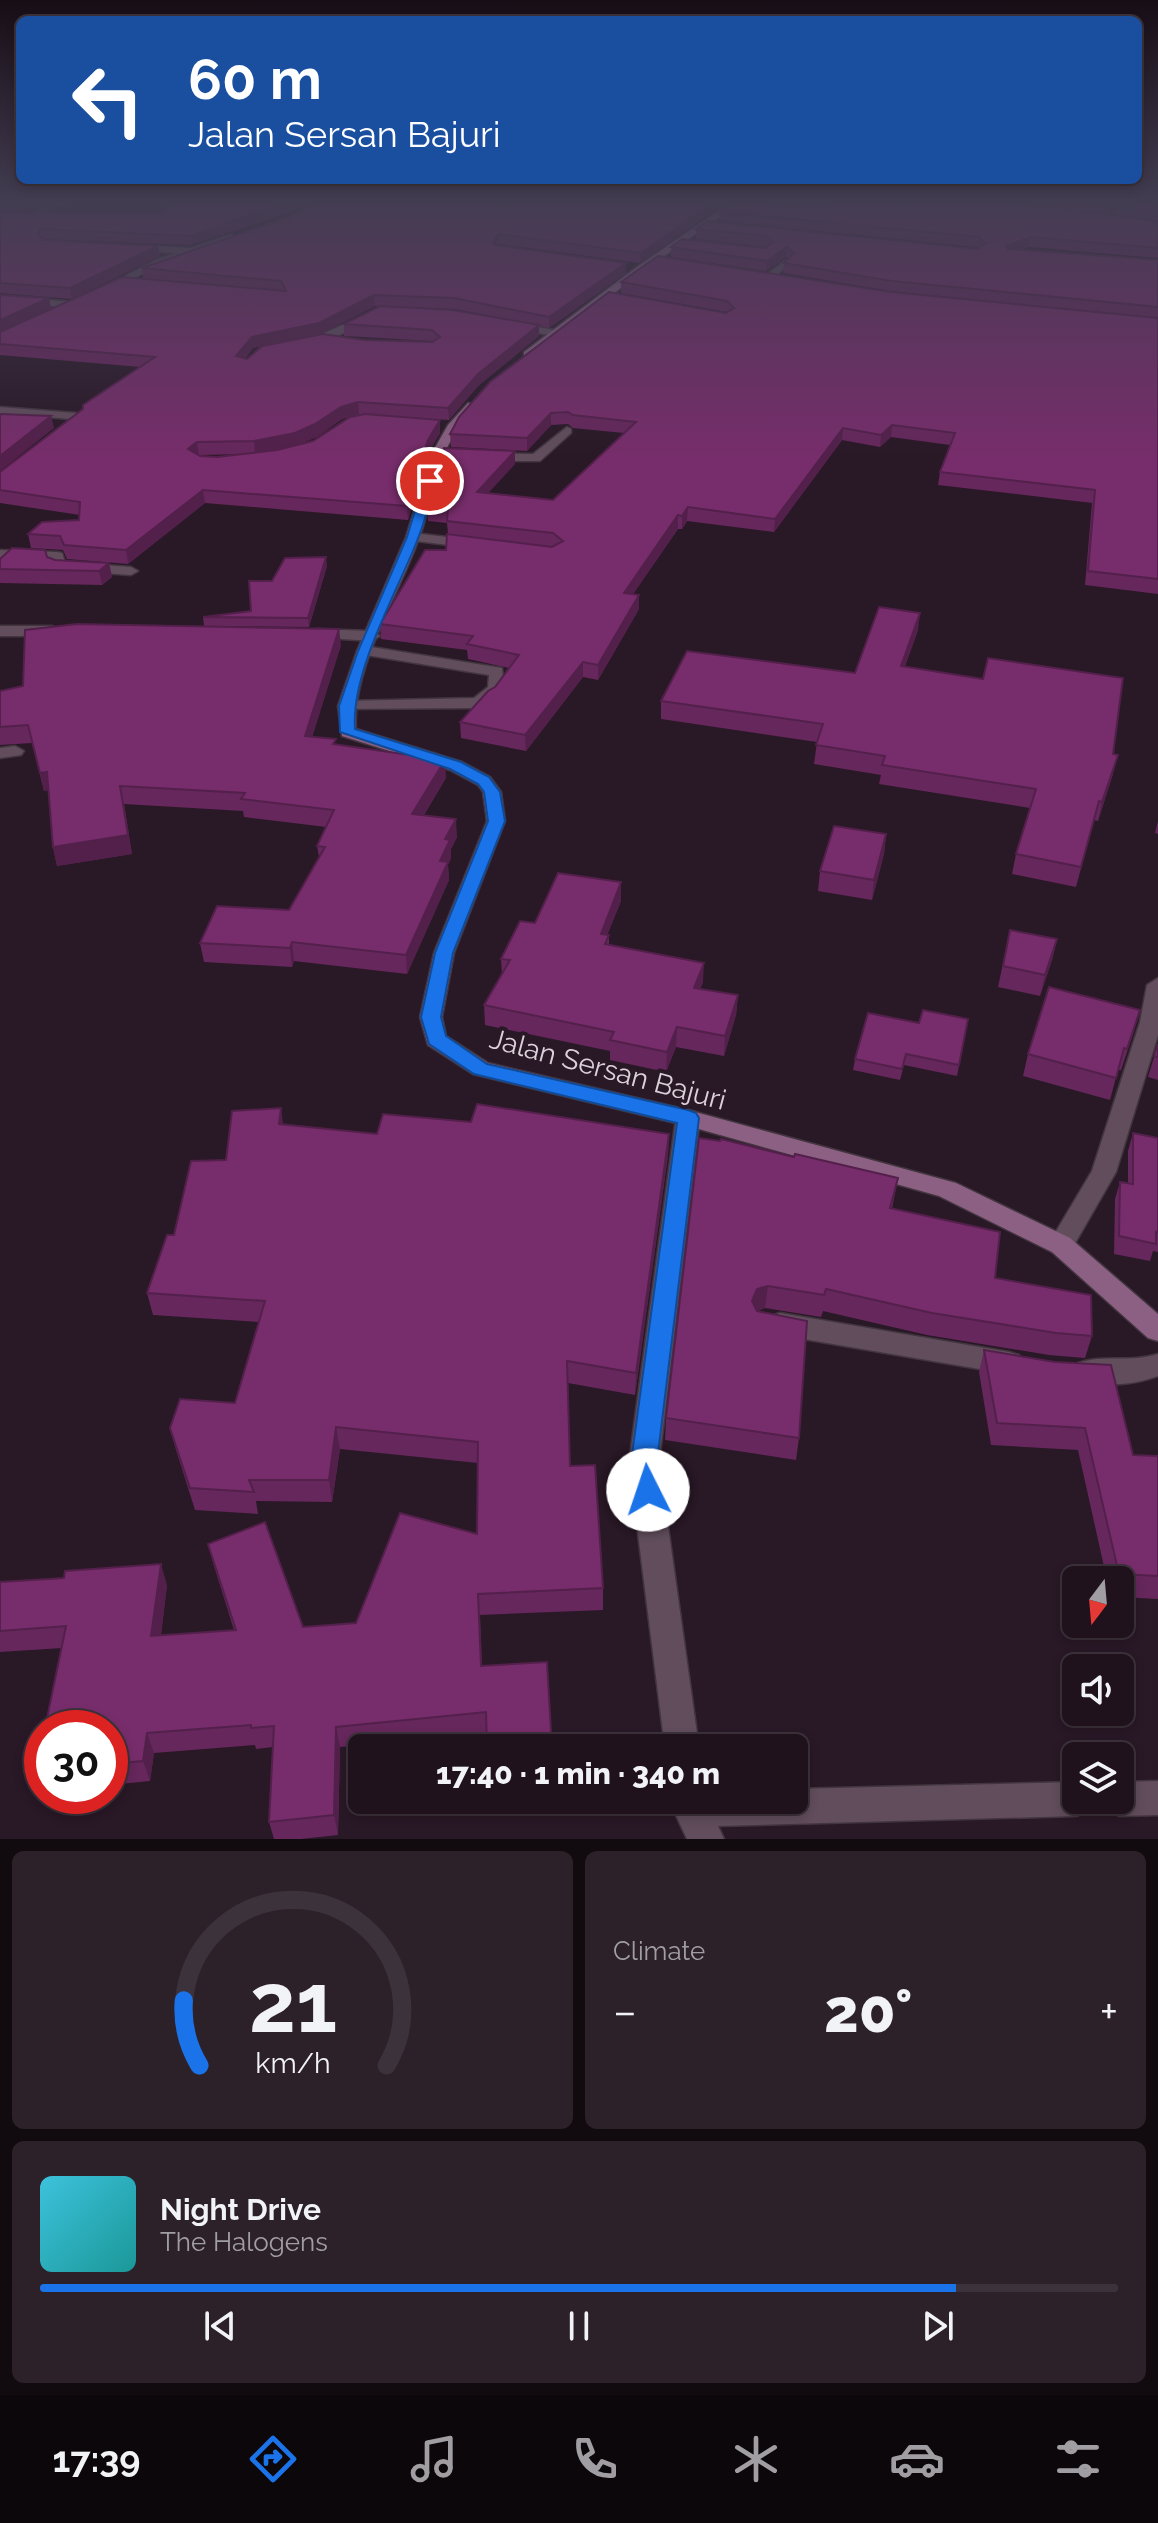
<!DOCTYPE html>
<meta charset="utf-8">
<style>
body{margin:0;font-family:Raleway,sans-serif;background:#2c2029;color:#f1f3f6;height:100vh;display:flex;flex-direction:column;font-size:30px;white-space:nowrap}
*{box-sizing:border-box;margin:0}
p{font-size:26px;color:#a19ea3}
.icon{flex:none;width:44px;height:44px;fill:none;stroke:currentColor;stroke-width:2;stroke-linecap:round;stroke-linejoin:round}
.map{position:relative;height:1839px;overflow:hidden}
.drawer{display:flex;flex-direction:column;gap:12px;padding:12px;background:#110a0f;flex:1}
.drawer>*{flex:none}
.banner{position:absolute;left:16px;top:16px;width:1126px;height:168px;border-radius:12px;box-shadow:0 4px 12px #0003,0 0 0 2px #3c323b;background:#1a4fa0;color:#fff;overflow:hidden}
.needle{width:52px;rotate:196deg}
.fabs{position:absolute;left:1062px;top:1566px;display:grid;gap:16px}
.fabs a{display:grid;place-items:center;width:72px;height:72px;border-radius:12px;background:#1f121c;box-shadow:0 4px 12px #0003,0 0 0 2px #3c323b;font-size:40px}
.speed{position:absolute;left:24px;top:1710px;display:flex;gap:16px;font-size:40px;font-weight:700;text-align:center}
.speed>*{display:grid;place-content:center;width:104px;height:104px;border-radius:50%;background:#1f121c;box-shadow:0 4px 12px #0003,0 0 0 2px #3c323b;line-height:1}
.speed .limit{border:12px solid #d22;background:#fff;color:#111}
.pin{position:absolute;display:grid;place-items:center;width:68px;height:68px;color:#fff;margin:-34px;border:4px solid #fff;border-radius:50%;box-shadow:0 2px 8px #0007}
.me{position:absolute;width:88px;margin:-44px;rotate:356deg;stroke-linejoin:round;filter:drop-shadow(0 0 6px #0008)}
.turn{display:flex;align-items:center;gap:28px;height:168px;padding:0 40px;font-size:36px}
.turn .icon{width:104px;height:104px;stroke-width:2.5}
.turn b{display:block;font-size:56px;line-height:68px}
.big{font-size:60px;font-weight:800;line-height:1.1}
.drawer .widget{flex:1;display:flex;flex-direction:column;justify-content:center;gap:12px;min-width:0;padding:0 28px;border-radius:12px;background:#2c2029}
.drawer .dial{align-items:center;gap:0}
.dial svg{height:208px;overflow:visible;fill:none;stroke:#3c323b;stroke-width:7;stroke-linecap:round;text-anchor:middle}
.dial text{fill:#f1f3f6;stroke:none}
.song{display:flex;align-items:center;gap:24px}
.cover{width:96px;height:96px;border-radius:12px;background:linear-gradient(135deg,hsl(190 70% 55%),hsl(180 70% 35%))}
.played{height:8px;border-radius:4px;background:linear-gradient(90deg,#1a73e8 85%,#3c323b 85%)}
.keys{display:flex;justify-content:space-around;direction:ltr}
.heat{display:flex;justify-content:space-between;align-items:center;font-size:44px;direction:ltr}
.drawer .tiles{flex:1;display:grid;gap:12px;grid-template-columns:1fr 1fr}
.widget:last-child{grid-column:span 2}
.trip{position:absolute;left:348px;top:1734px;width:460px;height:80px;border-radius:12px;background:#1f121c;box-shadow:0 4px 12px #0003,0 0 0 2px #3c323b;font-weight:800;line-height:80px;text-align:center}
.tabs{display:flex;height:128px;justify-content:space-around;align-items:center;background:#0c070b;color:#a19ea3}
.tabs .icon{width:56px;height:56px}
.tabs .selected{color:#1a73e8}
.tabs b{font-size:36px;color:#f1f3f6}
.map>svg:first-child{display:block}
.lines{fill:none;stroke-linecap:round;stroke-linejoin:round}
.stream{stroke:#061300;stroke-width:5}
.lane-casing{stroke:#42353f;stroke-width:3}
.street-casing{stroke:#42353f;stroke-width:3}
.secondary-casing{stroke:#42353f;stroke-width:3}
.lane{fill:#614d5c;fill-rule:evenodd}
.street{fill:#614d5c;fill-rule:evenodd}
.secondary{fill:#8c6083;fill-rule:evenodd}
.wall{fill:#66275c;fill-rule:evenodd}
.shaded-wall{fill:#53204b}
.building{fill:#772d6b;stroke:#53204b;stroke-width:2}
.route{fill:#1a73e8;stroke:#114b97;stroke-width:2}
.labels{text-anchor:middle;stroke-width:8;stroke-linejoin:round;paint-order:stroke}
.street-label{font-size:28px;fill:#dcd0d9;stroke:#291826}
</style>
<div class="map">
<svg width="1158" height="1839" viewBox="0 0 1158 1839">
<rect width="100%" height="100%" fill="#291826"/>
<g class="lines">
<polyline class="stream" points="138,218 195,200"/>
<defs>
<g id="lane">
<polygon points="1133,200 1143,200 1108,223 1101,221"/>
<polygon points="134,245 190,248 194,251 190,254 131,250"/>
<polygon points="567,427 571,429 571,433 540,461 490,461 484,457 490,453 533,454"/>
</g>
<g id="street">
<polygon points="58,200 69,200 30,220 23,218"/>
<polygon points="232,234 235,239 162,264 106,292 98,290 156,260"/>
<polygon points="786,260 790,263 777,275 794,278 794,282 766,279 766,275"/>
<polygon points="0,296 75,302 80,305 75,308 0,302"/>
<polygon points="369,313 372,318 328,341 307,346 302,343"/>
<polygon points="515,323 554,330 559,333 554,336 511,328 510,326"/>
<polygon points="0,407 76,413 82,416 82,423 64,436 58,432 70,419 0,413"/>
<polygon points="413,533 473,540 480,544 473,548 408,540 408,534"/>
<polygon points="0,550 57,552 62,553 65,562 131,567 138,571 131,575 58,570 53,569 50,560 0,558"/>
<polygon points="0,626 52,626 60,631 52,636 0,636"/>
<polygon points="316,629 372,631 380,636 372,641 311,637 311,631"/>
<polygon points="365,646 502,668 504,687 493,701 477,708 340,709 338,706 346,701 474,698 488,687 489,675 360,654 357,651"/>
<polygon points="15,746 24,751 21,755 0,758 0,748"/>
<polygon points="1158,978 1158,1035 1116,1172 1070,1252 1061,1255 1052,1252 1048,1245 1092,1171 1140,1022 1147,985"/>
<polygon points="688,1110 696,1112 700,1118 659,1462 699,1748 665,1748 629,1462 676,1118 680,1112"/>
<polygon points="780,1313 1009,1352 1019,1355 1023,1363 1019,1371 1009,1374 780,1335 771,1332 767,1324 771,1316"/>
<path d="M1158,1354V1376C1134,1385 1103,1388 1078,1379L1074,1371L1078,1363C1103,1354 1129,1363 1158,1354Z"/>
<polygon points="1158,1781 1158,1815 1120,1816 1108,1811 1103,1800 1120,1800 1120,1782"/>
<polygon points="1076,1782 1076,1800 1093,1800 1088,1811 1076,1816 718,1826 724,1839 687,1839 673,1809 672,1800 794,1800 794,1789"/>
</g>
<g id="secondary">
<polygon points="734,200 744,200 643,271 532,356 524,356 524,352 637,267"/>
<path d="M468,403L478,405C466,420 454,432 446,450C433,477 430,510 419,538C399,595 351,669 356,729L462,762L490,777L501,792L505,821L454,953L442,1017L446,1036L488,1063L688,1110L956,1183L1070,1238L1158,1314V1341L1148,1338L1052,1252L939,1196L688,1126L473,1074L428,1045L420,1017L434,953L487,821L483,792L478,785L450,770L342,736L338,706L357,651L406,537L432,453L448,425Z"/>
</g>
</defs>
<use href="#lane" class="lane-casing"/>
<use href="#street" class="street-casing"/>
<use href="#secondary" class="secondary-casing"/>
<use href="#lane" class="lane"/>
<use href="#street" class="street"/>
<use href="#secondary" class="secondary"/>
</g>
<g class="wall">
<polygon points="0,200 43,200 15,212 157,214 226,200 317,200 285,214 191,245 42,239 43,240 158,246 160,256 72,299 0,293"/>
<path d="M324,200H728L640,263L499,244L498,246L626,263V273L549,328L539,326V336L478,386L449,420L383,416L440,420V433L429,452L408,520L205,503L128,564L67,559L63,550L31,548L28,534L79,520L80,515L0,503V472L140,367L0,355V332L49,298L51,309L143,278L142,268L289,217ZM375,306L454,309L512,320L344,324V336L433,341L364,340L245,359L253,348L320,334ZM349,417L313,441L297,445L317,437L342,419ZM247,454L217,457L199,455Z"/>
<polygon points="745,200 906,200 911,203 996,200 1127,200 1105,215 1122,217 1124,208 1158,200 1158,258 1029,247 1021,250 1158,260 1158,318 890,291 783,273 784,263 788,259 786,257 766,271 671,257 671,247 767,247 696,239 696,229 979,248 977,247 720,221 720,212 821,208 746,202"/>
<polygon points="621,282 891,292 1158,318 1158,594 1085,585 1092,503 938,485 940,472 950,445 891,437 880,447 842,440 774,532 687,521 682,529 678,529 633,594 639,595 639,609 598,680 583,677 526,751 461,738 460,722 495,687 509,668 468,659 467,650 381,639 380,624 446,550 448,534 447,523 428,521 427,508 515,464 488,493 553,500 624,433 573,428 568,424 551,425 527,451 451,447 450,434 727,312 621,293"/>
<polygon points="47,557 55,560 109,563 112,577 102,585 0,583 0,559"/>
<polygon points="327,566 309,627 204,626 203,617 251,611 272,581"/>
<polygon points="918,630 905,666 1113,754 1113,774 1098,821 1094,820 1076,887 1012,874 1016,854 1030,808 879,784 881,775 814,764 817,742 661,719 661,701 855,673"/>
<polygon points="341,645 312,737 446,778 424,815 457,837 451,849 451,858 448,865 449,880 407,974 294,961 292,967 204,962 200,943 289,910 319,857 317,846 326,827 244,817 243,811 124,804 132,854 57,866 53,847 48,790 44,791 32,743 0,745 0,691"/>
<polygon points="1158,821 1158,834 1155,833"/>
<polygon points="886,834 884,854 872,900 818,891 820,871"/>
<polygon points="621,882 621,901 607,935 609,935 609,945 703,982 700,989 738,995 736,1015 724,1056 676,1047 666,1072 610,1060 610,1051 485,1025 484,1005 502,975 501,959 535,923"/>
<polygon points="1010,930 1057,939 1052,960 1040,996 998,987"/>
<polygon points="968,1019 957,1076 904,1065 900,1080 853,1070 855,1059 919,1023"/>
<polygon points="1134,1031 1121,1070 1118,1070 1110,1100 1023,1076 1028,1054"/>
<polygon points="1158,1044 1158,1080 1148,1077"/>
<polygon points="471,1122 669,1134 668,1155 635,1395 568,1383 570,1466 603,1588 603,1610 480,1615 482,1666 547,1662 487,1733 340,1747 338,1835 301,1839 274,1839 269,1822 273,1747 256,1749 255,1745 154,1753 150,1781 110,1785 110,1728 62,1648 0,1652 0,1582 167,1585 161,1635 234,1630 214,1566 208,1544 303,1627 356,1623 477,1534 478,1463 340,1449 332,1502 256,1501 258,1514 195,1510 176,1450 170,1428 235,1403 259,1322 153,1315 147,1293 174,1235 226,1160 283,1125 377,1134"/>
<polygon points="1133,1133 1158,1138 1158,1252 1153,1251 1150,1261 1114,1254 1115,1199 1120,1182 1128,1183 1128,1151"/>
<polygon points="794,1157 898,1178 892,1209 995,1278 1092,1336 1085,1358 1049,1355 927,1335 823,1311 821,1317 765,1308 757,1311 799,1438 796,1460 665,1440 666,1418"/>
<polygon points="984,1350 1133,1455 1158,1456 1158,1599 1120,1597 1120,1580 1107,1580 1078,1450 991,1445 979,1372"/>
<polygon points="42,1745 42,1782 37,1770"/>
</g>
<g class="shaded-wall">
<polygon points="20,200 43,200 0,219 0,209"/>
<polygon points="295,200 317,200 285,214 191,245 190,236"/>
<polygon points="716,200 728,200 640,263 641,253"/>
<polygon points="1115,200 1127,200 1105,215 1107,206"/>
<polygon points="499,234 499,244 493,250 493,241"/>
<polygon points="1031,237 1029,247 1004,256 1006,246"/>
<polygon points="158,246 160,256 72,299 70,288"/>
<polygon points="787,247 786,257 766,271 767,261"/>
<polygon points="626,263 626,273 549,328 549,317"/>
<polygon points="374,295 375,306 320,334 253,348 238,368 236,356 252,337"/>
<polygon points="49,298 51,309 0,332 0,320"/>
<polygon points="539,325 539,336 478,386 449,420 448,408 478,374"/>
<polygon points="358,402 359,414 342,419 317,437 296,445 255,454 254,441 341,407"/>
<polygon points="551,413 551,425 527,451 527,438"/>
<polygon points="51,416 54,428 0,471 0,456"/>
<polygon points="440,420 440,433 429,452 408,520 407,506 428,440"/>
<polygon points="892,425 891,437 880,447 881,435"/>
<polygon points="843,428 842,440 774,532 775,519"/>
<polygon points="197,442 199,455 188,449"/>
<polygon points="515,451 515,464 477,505 477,492"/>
<polygon points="203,490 205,503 128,564 126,550"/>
<polygon points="688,507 687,521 682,529 682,516"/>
<polygon points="678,515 678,529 624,607 624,593"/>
<polygon points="326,557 327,566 309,627 308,618"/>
<polygon points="109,563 112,577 102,585 99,571"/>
<polygon points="639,595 639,609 598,680 598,665"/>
<polygon points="920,613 918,630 899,684 901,666"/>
<polygon points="339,629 341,645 307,753 305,736"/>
<polygon points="583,662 583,677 526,751 525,735"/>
<polygon points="1118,755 1113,774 1098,821 1102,802"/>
<polygon points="445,760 446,778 413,832 412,814"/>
<polygon points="47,772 51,790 44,791 40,773"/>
<polygon points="120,786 132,854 57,866 53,847"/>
<polygon points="456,819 457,837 451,849 451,858 448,865 449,880 407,974 406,955 440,861 445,839"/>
<polygon points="886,834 884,854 872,900 874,880"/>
<polygon points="621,882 621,901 600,953 601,934"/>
<polygon points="1057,939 1052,960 1040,996 1045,975"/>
<polygon points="292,942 294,961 292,967 290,948"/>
<polygon points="704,963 703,982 693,1007 694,988"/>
<polygon points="738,995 736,1015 724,1056 725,1036"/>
<polygon points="677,1027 676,1047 666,1072 667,1052"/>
<polygon points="281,1108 284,1130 279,1124"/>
<polygon points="669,1134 668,1155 635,1395 636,1373"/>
<polygon points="768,1286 765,1308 755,1311 752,1301 757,1289"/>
<polygon points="336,1427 340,1449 332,1502 329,1480"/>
<polygon points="161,1564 167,1585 158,1657 151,1636"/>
<polygon points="336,1727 340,1747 338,1835 334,1815"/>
<polygon points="147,1733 154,1753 150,1781 143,1761"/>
</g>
<g class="building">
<polygon points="0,200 20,200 0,209"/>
<polygon points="177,200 295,200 190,236 40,229 38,234 43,240 158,246 70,288 0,283 0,212 157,214"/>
<polygon points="324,200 716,200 641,253 499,234 493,241 495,245 626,263 549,317 454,298 374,295 319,323 252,337 236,356 247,359 262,346 323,334 364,340 432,342 440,337 432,330 344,324 380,306 453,310 539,325 478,374 448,408 358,402 341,407 315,424 295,433 254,441 197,442 188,449 200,456 217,457 277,450 313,441 350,417 365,414 440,420 428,440 407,506 203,490 126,550 64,545 60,536 28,534 42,522 79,520 80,502 0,490 0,472 83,409 83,405 155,357 0,344 0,332 122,277 286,291 281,281 142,268 289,217"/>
<polygon points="824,200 903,200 911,203 914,200 996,200 1158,221 1158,248 1031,237 1006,246 1008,249 1158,260 1158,307 892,281 784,263 794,253 787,247 767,261 671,247 682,239 765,248 773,242 766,236 696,229 707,221 978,249 985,243 979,237 720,212 734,202 821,208 828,204"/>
<polygon points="1066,200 1115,200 1107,206"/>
<polygon points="1134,200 1158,200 1158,212 1124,208"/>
<polygon points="658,256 891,292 1158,318 1158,579 1088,571 1095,490 940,472 955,433 892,425 881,435 843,428 775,519 688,507 682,516 678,515 624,593 639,595 598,665 583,662 525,735 460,722 488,691 495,687 519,655 467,644 473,636 380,624 425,550 446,550 447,534 552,547 563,541 553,533 447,521 448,509 427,508 444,448 515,451 477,492 553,500 636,422 573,415 568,412 551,413 527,438 450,434 459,417 490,382 609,292 726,313 734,308 727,301 621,282"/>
<polygon points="0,295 49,298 0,320"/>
<polygon points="0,414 51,416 0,456"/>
<polygon points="12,548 45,550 47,557 55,560 109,563 99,571 0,569 0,559"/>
<polygon points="326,557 308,618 203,617 251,611 249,581 272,581 285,558"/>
<polygon points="879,607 920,613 901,666 983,679 988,658 1123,678 1113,754 1118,755 1102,802 1099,801 1081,867 1016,854 1036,789 882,765 885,756 816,745 823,724 661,701 687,651 855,673"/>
<polygon points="77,624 339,629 305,736 336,739 333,744 445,760 412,814 456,819 445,839 450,840 440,861 448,862 406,955 292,942 290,948 200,943 217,906 289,910 325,847 317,846 334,810 241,799 245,793 120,786 128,835 53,847 47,772 40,773 28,725 0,727 0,691 23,686 25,630"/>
<polygon points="834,826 886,834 874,880 820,871"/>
<polygon points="558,873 621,882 601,934 609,935 605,944 704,963 694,988 738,995 725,1036 677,1027 667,1052 610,1040 614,1032 484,1005 510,960 501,959 520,921 535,923"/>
<polygon points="1010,930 1057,939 1045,975 1003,966"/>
<polygon points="1049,987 1140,1010 1127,1049 1124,1048 1116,1078 1028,1054"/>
<polygon points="923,1010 968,1019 959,1065 906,1054 902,1069 855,1059 868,1013 919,1023"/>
<polygon points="1158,1044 1158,1057 1154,1056"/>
<polygon points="477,1104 669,1134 636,1373 567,1361 570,1466 595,1465 603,1588 478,1594 481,1666 547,1662 552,1748 487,1748 486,1712 336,1727 334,1815 269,1822 274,1726 251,1728 251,1725 147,1733 143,1761 110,1764 110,1728 45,1728 66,1626 0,1631 0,1582 64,1578 65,1571 161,1564 151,1636 236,1630 208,1544 265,1522 303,1627 356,1623 400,1513 477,1534 478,1442 336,1427 329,1480 249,1480 254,1492 190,1488 170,1428 180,1399 235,1403 265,1301 147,1293 167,1235 174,1235 191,1161 226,1160 232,1111 281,1108 279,1124 377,1134 383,1114 471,1122"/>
<polygon points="1133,1133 1158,1138 1158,1233 1156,1232 1156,1244 1119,1236 1120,1182 1133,1184"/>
<polygon points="699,1138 720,1141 721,1139 794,1157 795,1154 898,1178 890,1208 1000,1232 995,1278 1091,1295 1092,1336 1056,1333 932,1313 826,1289 824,1295 768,1286 757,1289 752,1301 757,1311 807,1321 799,1438 666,1418"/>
<polygon points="984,1350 1055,1362 1111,1365 1133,1455 1158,1456 1158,1576 1119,1574 1085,1428 997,1423"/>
<polygon points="42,1745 42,1769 37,1770"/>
</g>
<linearGradient id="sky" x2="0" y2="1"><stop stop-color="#170d15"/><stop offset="0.44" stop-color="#433d52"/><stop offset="1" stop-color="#433d52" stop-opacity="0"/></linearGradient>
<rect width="1158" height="458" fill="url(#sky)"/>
<path class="route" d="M430,478L435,481C430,501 425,522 417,541C396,595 351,671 355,729L461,762L489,777L500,792L505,821L453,953L441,1017L446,1036L487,1064L688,1110L696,1113L699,1118L657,1462L661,1490L657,1499L648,1502L638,1499L631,1462L677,1123L474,1074L429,1044L421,1017L435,953L488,821L484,792L478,784L450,769L340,732L339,706L358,651L407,537L424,481Z"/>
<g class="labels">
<g class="street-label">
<text transform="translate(608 1069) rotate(15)" y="10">Jalan Sersan Bajuri</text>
</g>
</g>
</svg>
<div class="fabs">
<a><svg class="needle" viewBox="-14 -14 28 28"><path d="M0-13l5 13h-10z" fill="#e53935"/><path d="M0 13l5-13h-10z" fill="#a19ea3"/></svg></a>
<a><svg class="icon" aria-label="sound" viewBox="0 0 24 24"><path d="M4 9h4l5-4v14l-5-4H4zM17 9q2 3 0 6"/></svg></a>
<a><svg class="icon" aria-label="layers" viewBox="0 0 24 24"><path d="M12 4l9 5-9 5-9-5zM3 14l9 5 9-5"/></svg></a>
</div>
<div class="speed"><div class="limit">30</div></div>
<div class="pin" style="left:430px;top:481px;background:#d93025"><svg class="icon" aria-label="arrive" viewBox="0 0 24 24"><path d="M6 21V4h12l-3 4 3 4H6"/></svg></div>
<svg class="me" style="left:648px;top:1490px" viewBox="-20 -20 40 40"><circle r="19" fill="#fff"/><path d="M0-13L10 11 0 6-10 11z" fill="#1a73e8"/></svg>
<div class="trip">17:40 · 1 min · 340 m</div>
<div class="banner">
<div class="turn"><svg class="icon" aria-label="left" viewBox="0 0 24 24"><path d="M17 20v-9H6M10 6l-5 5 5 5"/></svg><div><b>60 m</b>Jalan Sersan Bajuri</div></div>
</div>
</div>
<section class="drawer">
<div class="tiles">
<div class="widget dial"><svg viewBox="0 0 100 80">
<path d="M14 69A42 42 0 1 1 86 69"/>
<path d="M14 69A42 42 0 0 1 8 44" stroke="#1a73e8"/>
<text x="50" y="56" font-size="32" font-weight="700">21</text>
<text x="50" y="72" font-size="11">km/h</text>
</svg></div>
<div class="widget"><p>Climate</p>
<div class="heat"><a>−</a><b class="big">20°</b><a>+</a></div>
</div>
<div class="widget">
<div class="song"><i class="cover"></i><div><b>Night Drive</b><p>The Halogens</p></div></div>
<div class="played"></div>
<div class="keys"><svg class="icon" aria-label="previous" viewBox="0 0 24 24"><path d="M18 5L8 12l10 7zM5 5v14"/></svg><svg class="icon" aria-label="pause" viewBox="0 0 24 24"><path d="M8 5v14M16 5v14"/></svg><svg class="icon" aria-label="next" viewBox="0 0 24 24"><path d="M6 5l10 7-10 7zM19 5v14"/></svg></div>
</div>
</div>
</section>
<nav class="tabs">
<b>17:39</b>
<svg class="icon selected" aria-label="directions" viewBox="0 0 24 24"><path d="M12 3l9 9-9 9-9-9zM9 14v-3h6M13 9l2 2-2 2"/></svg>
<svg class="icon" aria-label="music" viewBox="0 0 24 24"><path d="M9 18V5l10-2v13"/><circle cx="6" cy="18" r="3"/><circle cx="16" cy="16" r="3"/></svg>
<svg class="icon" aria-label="phone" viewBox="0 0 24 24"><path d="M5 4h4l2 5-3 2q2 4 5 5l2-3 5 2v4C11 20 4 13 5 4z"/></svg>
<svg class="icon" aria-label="climate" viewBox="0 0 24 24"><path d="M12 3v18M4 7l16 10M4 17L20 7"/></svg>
<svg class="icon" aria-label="car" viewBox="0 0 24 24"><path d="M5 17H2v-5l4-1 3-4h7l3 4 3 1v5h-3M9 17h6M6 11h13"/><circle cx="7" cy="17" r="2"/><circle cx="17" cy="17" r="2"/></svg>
<svg class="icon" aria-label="filters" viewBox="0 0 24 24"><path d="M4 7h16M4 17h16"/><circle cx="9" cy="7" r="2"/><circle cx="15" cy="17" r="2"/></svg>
</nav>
